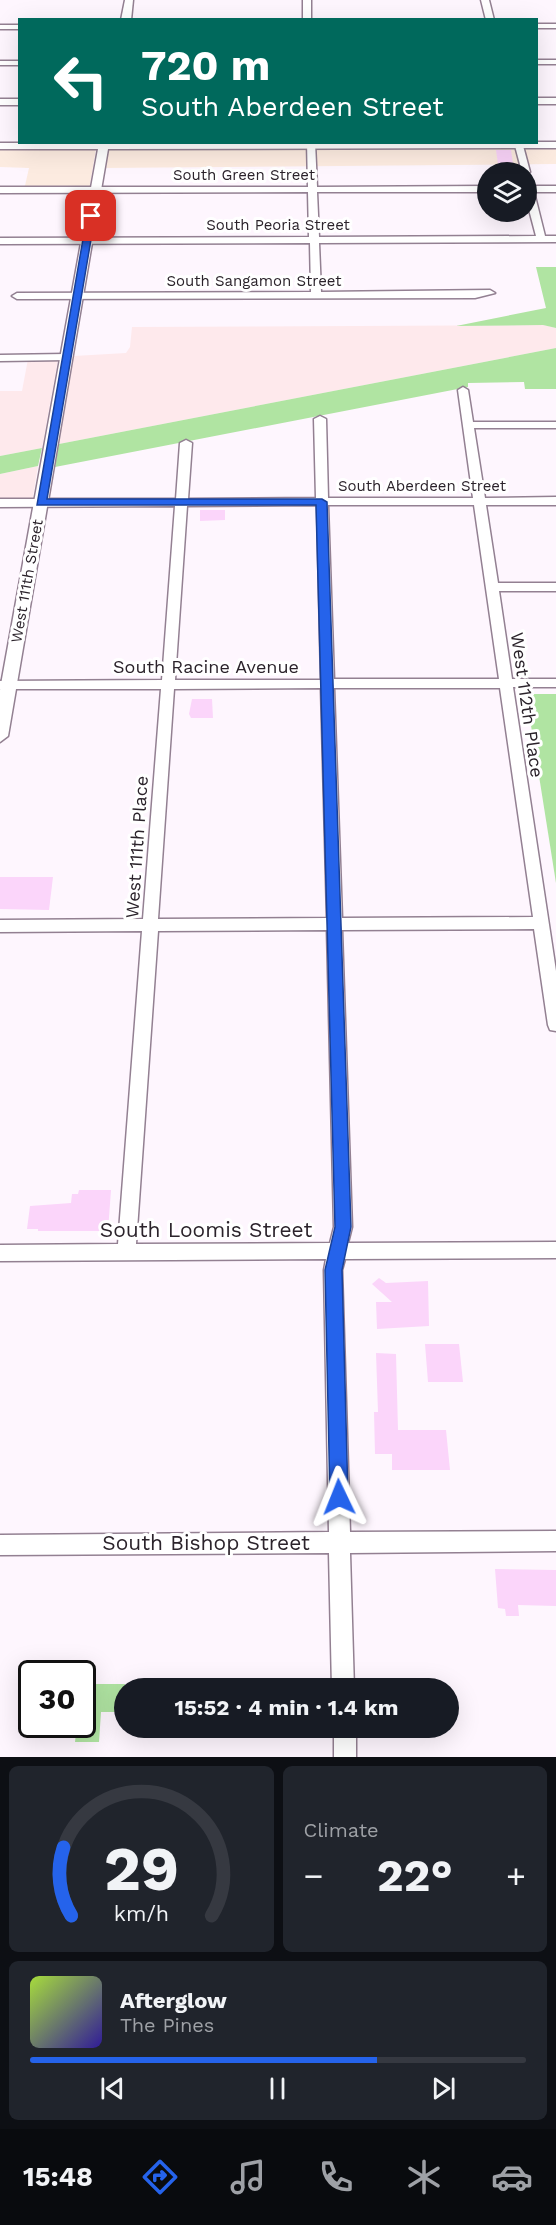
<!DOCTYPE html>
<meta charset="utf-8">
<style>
body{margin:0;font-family:"Work Sans",sans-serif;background:#20242c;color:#f1f3f6;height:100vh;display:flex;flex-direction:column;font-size:22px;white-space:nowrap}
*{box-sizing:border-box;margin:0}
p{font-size:20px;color:#9ea1a6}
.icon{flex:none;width:33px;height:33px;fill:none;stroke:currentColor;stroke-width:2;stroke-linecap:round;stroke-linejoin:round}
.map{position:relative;height:1757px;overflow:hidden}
.side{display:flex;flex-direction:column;gap:9px;padding:9px;background:#0d0f14;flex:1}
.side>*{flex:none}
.banner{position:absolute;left:18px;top:18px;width:520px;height:126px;border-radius:0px;box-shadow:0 6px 24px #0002;background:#00695c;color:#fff;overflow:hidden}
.controls{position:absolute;left:477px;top:162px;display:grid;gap:12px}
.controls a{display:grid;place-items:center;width:60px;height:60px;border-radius:50%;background:#171b24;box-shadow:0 6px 24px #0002;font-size:30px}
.speed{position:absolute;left:18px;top:1660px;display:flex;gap:12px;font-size:30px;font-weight:700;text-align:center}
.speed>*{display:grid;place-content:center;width:78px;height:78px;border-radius:50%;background:#171b24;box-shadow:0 6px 24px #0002;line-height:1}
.speed .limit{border:3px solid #111;border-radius:9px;background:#fff;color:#111}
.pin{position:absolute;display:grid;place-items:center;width:51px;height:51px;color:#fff;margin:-26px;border-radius:12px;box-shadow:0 3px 9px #0006}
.me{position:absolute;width:66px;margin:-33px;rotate:358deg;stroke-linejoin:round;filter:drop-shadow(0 0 4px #0008)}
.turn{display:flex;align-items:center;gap:21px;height:126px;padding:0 24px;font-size:27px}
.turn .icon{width:78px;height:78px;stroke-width:2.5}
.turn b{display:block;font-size:42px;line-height:51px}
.big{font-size:45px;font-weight:700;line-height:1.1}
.side .card{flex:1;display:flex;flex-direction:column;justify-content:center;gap:9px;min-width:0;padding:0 21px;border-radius:9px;background:#20242c}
.side .dial{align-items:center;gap:0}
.dial svg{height:156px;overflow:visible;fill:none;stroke:#363941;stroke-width:7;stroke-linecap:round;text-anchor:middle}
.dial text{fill:#f1f3f6;stroke:none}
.song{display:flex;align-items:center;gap:18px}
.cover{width:72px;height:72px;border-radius:9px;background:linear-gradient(135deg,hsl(80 70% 55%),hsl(250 70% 35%))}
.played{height:6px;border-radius:3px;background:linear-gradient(90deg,#2563eb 70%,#363941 70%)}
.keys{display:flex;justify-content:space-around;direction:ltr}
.heat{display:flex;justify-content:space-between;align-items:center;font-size:33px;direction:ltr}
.side .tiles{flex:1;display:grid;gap:9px;grid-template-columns:1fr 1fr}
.card:last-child{grid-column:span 2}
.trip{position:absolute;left:114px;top:1678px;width:345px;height:60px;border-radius:30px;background:#171b24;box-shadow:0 6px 24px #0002;font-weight:700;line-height:60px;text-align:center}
.tab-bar{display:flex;height:96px;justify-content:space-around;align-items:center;background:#090b0e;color:#9ea1a6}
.tab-bar .icon{width:42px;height:42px}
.tab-bar .on{color:#2563eb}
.tab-bar b{font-size:27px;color:#f1f3f6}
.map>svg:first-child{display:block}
.commercial{fill:#fcebe0}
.industrial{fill:#fee9ec}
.green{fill:#b0e4a2}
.building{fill:#fbd5fa}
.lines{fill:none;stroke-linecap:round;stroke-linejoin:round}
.minor-casing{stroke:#938092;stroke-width:3}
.major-casing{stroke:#938092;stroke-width:3}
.minor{fill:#fff;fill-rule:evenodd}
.major{fill:#fff;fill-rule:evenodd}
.route{fill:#2563eb;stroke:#184099;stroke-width:1.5}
.labels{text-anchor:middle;stroke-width:6;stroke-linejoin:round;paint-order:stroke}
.far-street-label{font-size:15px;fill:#2b232b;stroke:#fff}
.street-label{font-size:18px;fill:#2b232b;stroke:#fff}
.near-street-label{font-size:21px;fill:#2b232b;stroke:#fff}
</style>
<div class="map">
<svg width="556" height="1757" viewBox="0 0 556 1757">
<rect width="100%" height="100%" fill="#fef6fe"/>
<g class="commercial">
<polygon points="556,147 556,164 106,168 109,149"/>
<polygon points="0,149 96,149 89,190 24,190 29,168 0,167"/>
</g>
<g class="industrial">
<polygon points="544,325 556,328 556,348 59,444 74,356 126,353 130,347 132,327"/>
<polygon points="28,359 58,359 42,448 0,456 0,391 22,391"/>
<polygon points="38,466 32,502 0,502 0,474"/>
</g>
<g class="green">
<polygon points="536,267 556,267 556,328 543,325 456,326 546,308"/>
<polygon points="556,348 556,389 525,389 524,382 468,383 468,387 55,467 59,444"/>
<polygon points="42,448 38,466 0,474 0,456"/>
<polygon points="526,694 556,694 556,883"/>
<polygon points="83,1684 125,1684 123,1712 101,1712 99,1742 75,1742 77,1725 82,1725"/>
</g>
<g class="building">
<polygon points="496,150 511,150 513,164 498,164"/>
<polygon points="200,510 225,510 225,520 200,521"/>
<polygon points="192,699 212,699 213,718 191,718 189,714"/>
<polygon points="0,877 53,877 49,910 0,909"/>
<polygon points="79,1190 111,1190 108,1231 38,1231 38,1229 27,1229 30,1206 71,1203 72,1194 78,1194"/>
<polygon points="379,1278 386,1283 428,1281 429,1326 377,1329 376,1302 392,1302 372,1284"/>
<polygon points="425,1344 459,1344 463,1382 428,1382"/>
<polygon points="376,1353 396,1354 398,1430 446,1430 450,1470 392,1470 392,1454 375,1454 374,1412 378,1412"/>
<polygon points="495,1569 556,1570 556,1606 518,1605 519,1616 506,1616 505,1609 498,1608"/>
</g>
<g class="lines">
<defs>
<g id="minor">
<rect x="303" y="0" width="8" height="20"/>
<polygon points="481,0 489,0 494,20 486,20"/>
<rect x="537" y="24" width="19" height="4"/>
<rect x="0" y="25" width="20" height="4"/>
<rect x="537" y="60" width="19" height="4"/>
<rect x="0" y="61" width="20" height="4"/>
<rect x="537" y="98" width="19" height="6"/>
<rect x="0" y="99" width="20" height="6"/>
<polygon points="307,142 315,142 317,187 488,186 488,192 317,192 319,237 536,236 526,198 526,172 522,172 514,142 522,142 530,172 527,174 530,177 533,186 556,186 556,192 534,192 545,236 556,236 556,242 319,243 321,292 490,290 495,293 475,298 17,299 12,296 17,293 311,292 310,243 0,244 0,238 309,237 308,192 0,193 0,187 308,187"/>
<polygon points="0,355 66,354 71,357 66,360 0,361"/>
<path d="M463,387L468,390L473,422H556V428H474L485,498L556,497V505H486L498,583H556V591H499L512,679H556V687H513L556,971V1031L550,1030L548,1025L534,929L342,930L352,1227L348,1243L556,1242V1258L345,1259L342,1270L350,1532L556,1531V1551L350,1553L354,1689H332L329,1553L0,1555V1535L329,1532L324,1270L326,1259L0,1261V1245L118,1244L142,931L0,932V920L143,919L161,689H0V681L162,680L175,506L0,507V499H176L180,443L186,440L192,443L188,499L316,498L314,419L320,416L326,419L328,498H473L458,390ZM317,505L321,680H175L187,506ZM328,505H474L499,679H334ZM321,688L327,918L158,919L174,689ZM334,688H500L533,917L342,918ZM327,930L334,1227L330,1243L136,1244L158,931Z"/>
<rect x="334" y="1728" width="22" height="29"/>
</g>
<g id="major">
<polygon points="125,0 133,0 131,20 121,20"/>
<polygon points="556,142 556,148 108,149 8,736 0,742 0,690 98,149 0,149 0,143"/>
</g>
</defs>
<use href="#minor" class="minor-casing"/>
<use href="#major" class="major-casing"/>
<use href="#minor" class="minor"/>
<use href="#major" class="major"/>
</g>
<polygon class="route" points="91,213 95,216 47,499 322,499 327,502 351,1227 342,1270 348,1497 346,1504 339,1506 332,1504 330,1497 325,1270 335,1227 316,505 37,505 87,216"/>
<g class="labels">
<g class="far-street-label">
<text x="244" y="180">South Green Street</text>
<text x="278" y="230">South Peoria Street</text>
<text x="254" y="286">South Sangamon Street</text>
<text x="422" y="491">South Aberdeen Street</text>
<text transform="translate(27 581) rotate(-80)" y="5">West 111th Street</text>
</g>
<g class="street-label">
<text x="206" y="673">South Racine Avenue</text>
<text transform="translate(527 705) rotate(82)" y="6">West 112th Place</text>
<text transform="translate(137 847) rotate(-86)" y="6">West 111th Place</text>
</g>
<g class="near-street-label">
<text x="206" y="1237">South Loomis Street</text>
<text x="206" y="1550">South Bishop Street</text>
</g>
</g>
</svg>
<div class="controls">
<a><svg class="icon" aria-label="layers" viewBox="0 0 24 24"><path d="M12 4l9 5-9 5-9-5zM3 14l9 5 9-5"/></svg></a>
</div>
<div class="speed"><div class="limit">30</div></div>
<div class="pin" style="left:91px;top:216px;background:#d93025"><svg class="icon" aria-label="arrive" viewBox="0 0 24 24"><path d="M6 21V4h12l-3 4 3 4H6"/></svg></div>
<svg class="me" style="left:339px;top:1497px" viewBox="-20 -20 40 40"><path d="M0-17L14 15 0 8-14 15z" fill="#2563eb" stroke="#fff" stroke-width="4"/></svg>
<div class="trip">15:52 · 4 min · 1.4 km</div>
<div class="banner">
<div class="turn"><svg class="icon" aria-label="left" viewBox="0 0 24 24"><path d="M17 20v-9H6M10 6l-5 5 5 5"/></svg><div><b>720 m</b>South Aberdeen Street</div></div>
</div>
</div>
<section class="side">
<div class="tiles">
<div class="card dial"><svg viewBox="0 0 100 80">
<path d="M14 69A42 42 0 1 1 86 69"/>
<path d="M14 69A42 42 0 0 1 10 34" stroke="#2563eb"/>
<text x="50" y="56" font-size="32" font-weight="700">29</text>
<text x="50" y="72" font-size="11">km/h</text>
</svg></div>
<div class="card"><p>Climate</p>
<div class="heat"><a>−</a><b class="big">22°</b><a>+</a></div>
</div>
<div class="card">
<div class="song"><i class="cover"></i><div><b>Afterglow</b><p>The Pines</p></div></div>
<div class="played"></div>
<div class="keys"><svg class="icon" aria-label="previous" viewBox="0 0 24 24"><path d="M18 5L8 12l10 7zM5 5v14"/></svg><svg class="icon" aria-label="pause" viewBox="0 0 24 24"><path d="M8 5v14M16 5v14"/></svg><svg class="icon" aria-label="next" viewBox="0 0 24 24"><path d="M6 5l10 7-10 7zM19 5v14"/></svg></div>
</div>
</div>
</section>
<nav class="tab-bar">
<b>15:48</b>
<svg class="icon on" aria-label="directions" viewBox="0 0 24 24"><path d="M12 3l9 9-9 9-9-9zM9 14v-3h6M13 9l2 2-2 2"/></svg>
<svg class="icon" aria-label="music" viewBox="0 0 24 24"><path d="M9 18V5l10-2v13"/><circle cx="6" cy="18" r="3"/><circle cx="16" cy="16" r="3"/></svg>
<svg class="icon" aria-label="phone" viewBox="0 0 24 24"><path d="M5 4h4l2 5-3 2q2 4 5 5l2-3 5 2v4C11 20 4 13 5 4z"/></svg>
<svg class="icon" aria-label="climate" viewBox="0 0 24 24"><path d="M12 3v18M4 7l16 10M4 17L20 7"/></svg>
<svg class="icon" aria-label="car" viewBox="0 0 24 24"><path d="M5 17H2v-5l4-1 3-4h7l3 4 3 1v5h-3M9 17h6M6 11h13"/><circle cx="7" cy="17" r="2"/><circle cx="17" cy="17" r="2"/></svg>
</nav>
